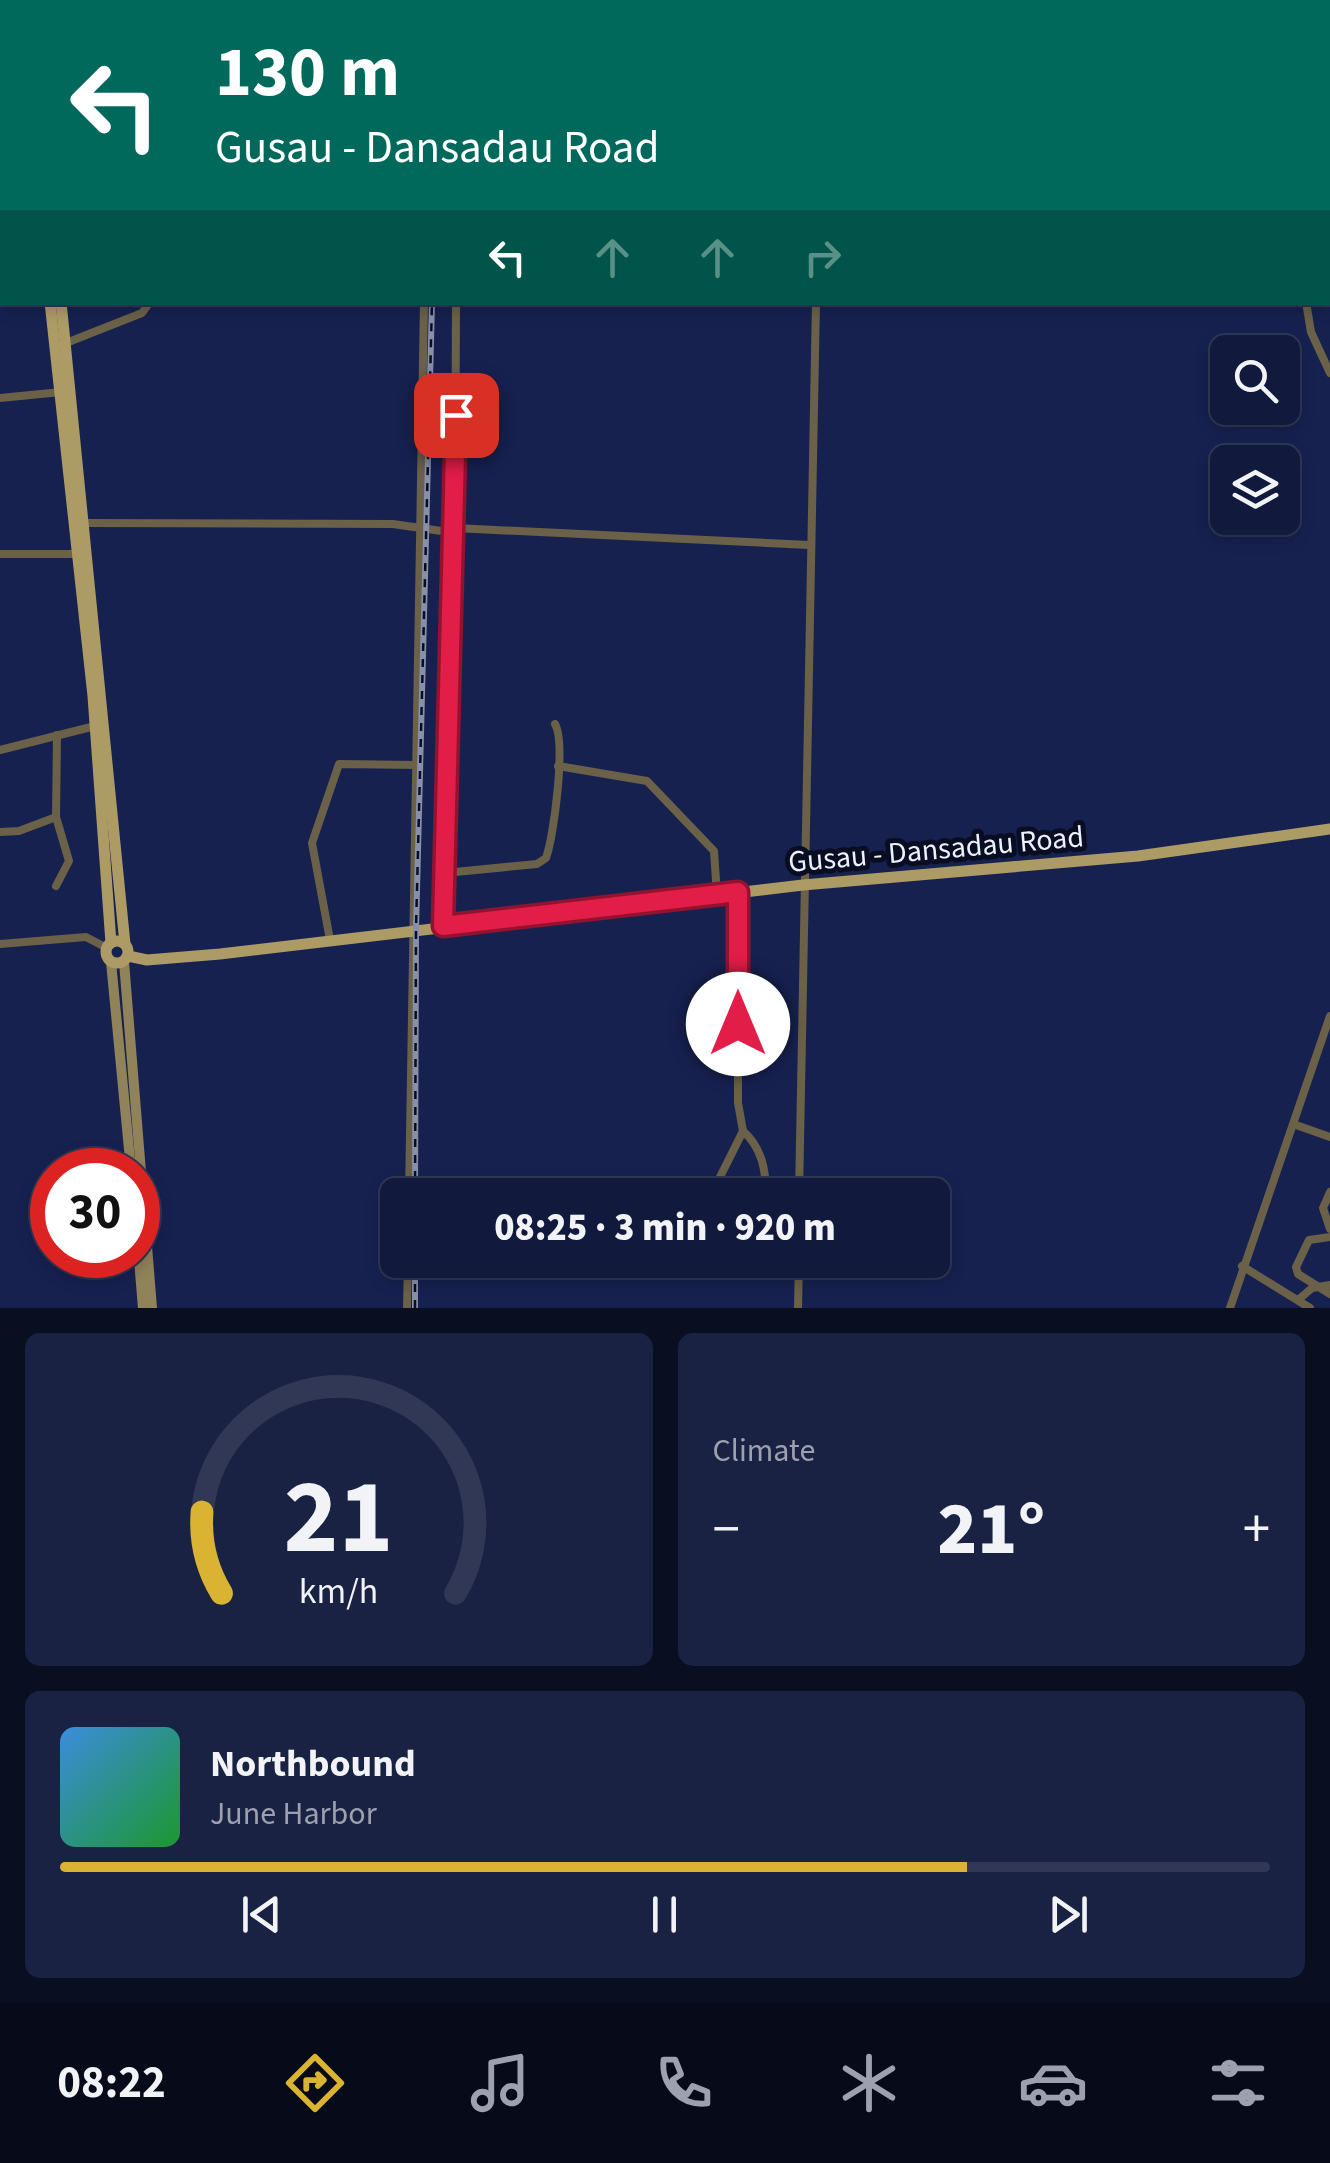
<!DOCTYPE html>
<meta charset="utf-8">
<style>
body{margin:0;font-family:"Source Sans 3",sans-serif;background:#1a2243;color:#f1f3f6;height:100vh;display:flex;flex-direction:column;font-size:38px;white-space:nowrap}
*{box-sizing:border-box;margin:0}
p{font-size:32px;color:#9ca0af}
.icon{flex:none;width:55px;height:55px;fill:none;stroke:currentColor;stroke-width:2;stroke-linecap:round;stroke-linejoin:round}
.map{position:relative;height:1308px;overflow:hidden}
.details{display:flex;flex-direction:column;gap:25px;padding:25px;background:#090e21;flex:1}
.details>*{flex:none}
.banner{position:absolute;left:0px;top:0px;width:1330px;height:305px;box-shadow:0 5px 15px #0003,0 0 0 2px #303856;background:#00695c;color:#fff;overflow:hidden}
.tools{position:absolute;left:1210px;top:335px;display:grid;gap:20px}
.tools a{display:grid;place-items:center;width:90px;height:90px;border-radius:15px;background:#11193c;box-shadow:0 5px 15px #0003,0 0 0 2px #303856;font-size:50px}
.speed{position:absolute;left:30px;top:1148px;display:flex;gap:20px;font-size:50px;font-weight:700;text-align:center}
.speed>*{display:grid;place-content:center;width:130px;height:130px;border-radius:50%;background:#11193c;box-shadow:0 5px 15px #0003,0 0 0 2px #303856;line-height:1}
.speed .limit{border:15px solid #d22;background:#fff;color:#111}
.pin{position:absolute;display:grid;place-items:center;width:85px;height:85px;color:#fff;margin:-42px;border-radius:20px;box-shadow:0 5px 15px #0006}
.me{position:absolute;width:110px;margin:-55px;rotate:0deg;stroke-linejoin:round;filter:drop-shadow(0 0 8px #0008)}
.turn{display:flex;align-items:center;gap:35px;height:210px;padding:0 50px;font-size:45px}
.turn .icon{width:130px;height:130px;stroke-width:2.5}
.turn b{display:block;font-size:70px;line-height:85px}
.lanes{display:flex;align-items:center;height:95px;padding:0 50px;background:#0003;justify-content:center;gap:50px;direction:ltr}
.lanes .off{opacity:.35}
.big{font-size:75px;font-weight:800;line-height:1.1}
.details .card{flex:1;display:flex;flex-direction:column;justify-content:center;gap:15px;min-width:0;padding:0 35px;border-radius:15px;background:#1a2243}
.details .dial{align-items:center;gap:0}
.dial svg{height:260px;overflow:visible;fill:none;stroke:#303856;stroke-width:7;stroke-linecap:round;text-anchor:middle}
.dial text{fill:#f1f3f6;stroke:none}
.song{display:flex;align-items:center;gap:30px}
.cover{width:120px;height:120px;border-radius:15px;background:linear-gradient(135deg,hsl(210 70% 55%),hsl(130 70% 35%))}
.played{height:10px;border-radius:5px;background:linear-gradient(90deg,#dab333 75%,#303856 75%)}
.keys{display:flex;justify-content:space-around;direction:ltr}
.heat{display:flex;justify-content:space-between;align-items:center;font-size:55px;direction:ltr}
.details .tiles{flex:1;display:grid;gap:25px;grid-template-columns:1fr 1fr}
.card:last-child{grid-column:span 2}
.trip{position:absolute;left:380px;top:1178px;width:570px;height:100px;border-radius:15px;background:#11193c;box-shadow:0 5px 15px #0003,0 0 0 2px #303856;font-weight:800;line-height:100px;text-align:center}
.tabs{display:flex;height:160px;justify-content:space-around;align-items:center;background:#070a18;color:#9ca0af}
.tabs .icon{width:70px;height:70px}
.tabs .active{color:#dab333}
.tabs b{font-size:45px;color:#f1f3f6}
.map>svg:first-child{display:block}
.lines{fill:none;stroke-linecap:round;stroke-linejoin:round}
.minor{stroke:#6a6148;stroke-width:8}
.secondary{stroke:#908259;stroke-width:10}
.primary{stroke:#ad9b66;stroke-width:11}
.rail-casing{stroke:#888fab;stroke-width:6}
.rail{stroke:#080d22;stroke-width:2.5;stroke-dasharray:8;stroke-linecap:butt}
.route-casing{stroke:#92132f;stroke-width:25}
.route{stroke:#e11d48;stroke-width:18}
.labels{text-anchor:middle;stroke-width:10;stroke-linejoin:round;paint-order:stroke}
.street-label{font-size:30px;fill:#ecf1fd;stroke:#080d22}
</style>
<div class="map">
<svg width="1330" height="1308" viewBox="0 0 1330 1308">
<rect width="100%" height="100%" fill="#172150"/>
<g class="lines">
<g class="minor">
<polyline points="1222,0 1222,2"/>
<polyline points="315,2 315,0"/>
<polyline points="358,2 358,0"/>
<polyline points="419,2 419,0"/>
<polyline points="428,2 428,0"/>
<polyline points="463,2 463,0"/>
<polyline points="824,2 824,0"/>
<polyline points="0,274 2,273"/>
<polyline points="1306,302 1311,332 1330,373"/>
<polyline points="66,343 142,313 150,302"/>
<polyline points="0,398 61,392"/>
<polyline points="84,523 393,524 455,533"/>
<polyline points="455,528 809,545"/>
<polyline points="0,554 78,554"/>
<polyline points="0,750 95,726"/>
<polyline points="558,766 647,781 714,851 717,895"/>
<polyline points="56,817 69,861 56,886"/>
<polyline points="0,832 19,831 56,817 57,735"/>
<path d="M445,873L537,864L546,858C554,836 566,743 555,724"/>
<polyline points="738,893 738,1103 743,1131"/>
<polyline points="443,926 455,528 456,302"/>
<polyline points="330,940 312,843 339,764 417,765"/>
<polyline points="0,944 86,937 107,948"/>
<polyline points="1296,1125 1330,1137"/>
<polyline points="1330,1192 1323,1208 1330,1229"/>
<polyline points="409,1195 424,302"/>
<path d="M711,1195L743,1131C762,1148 766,1170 766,1195"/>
<polyline points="799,1195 816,302"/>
<polyline points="1330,1237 1309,1240 1296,1267 1298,1274 1330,1294"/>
<polyline points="1242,1266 1310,1308"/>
<polyline points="1298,1300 1312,1288 1330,1285"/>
<polyline points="407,1308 408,1260"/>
<polyline points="798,1308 799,1260"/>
<polyline points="1230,1308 1330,1016"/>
</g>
<g class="secondary">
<polyline points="111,962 131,1170"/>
<polyline points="124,962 152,1308"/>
<polyline points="138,1248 143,1308"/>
</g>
<g class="primary">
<polyline points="0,48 2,55"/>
<polyline points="0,72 2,79"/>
<polyline points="50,302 93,696 111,943"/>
<polyline points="61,302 125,944"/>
<circle cx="117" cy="952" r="11"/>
<polyline points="128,956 147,960 220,954 803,885 1138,856 1330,829"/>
</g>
<defs>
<g id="rail">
<polyline points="437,2 437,0"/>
<polyline points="415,1195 416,929 432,302"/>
<polyline points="415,1308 415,1260"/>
</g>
</defs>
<use href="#rail" class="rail-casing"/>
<use href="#rail" class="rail"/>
</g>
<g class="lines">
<defs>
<polyline id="route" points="456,415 443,926 738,892 738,1024"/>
</defs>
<use href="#route" class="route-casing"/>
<use href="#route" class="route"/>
</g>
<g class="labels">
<g class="street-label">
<text transform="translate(936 849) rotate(-5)" y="10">Gusau - Dansadau Road</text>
</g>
</g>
</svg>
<div class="tools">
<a><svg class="icon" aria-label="search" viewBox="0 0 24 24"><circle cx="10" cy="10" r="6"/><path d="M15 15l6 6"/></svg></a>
<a><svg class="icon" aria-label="layers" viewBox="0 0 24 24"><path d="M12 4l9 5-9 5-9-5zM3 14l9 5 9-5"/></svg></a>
</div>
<div class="speed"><div class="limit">30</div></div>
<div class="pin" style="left:456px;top:415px;background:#d93025"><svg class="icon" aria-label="arrive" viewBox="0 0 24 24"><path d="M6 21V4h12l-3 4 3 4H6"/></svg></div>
<svg class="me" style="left:738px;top:1024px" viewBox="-20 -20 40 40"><circle r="19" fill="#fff"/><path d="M0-13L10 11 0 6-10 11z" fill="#e11d48"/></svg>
<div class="trip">08:25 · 3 min · 920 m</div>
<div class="banner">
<div class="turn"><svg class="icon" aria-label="left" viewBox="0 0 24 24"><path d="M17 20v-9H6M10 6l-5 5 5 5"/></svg><div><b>130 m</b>Gusau - Dansadau Road</div></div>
<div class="lanes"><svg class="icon" aria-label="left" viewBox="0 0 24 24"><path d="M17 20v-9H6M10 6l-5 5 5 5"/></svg><svg class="icon off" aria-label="ahead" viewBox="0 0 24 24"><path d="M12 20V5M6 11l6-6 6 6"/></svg><svg class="icon off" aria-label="ahead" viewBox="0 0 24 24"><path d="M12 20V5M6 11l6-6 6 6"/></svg><svg class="icon off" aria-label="right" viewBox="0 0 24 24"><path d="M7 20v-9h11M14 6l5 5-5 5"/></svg></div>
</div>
</div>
<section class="details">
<div class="tiles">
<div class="card dial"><svg viewBox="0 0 100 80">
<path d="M14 69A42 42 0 1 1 86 69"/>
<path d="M14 69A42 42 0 0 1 8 44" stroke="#dab333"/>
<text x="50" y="56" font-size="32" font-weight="700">21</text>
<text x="50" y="72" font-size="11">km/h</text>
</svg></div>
<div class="card"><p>Climate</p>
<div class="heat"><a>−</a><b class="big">21°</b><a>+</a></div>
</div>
<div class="card">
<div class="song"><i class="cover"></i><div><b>Northbound</b><p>June Harbor</p></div></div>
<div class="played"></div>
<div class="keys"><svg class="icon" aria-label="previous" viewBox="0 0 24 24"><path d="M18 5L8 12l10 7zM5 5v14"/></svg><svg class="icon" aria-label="pause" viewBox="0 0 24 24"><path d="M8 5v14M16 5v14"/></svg><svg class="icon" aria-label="next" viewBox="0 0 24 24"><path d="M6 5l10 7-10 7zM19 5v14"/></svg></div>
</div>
</div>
</section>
<nav class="tabs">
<b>08:22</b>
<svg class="icon active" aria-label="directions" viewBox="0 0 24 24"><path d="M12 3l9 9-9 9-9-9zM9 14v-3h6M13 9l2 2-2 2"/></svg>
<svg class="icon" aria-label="music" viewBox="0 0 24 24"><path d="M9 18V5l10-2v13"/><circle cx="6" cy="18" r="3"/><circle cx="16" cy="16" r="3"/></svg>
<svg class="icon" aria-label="phone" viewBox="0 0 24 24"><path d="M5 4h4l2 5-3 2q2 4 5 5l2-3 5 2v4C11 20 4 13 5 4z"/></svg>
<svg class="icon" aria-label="climate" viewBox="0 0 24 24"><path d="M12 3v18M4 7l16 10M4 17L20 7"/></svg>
<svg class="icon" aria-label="car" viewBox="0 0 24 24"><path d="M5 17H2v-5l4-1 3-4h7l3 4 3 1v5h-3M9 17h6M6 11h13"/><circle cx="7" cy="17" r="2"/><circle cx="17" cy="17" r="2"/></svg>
<svg class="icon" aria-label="filters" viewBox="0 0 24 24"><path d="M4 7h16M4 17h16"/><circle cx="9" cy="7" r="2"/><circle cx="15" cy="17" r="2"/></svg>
</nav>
